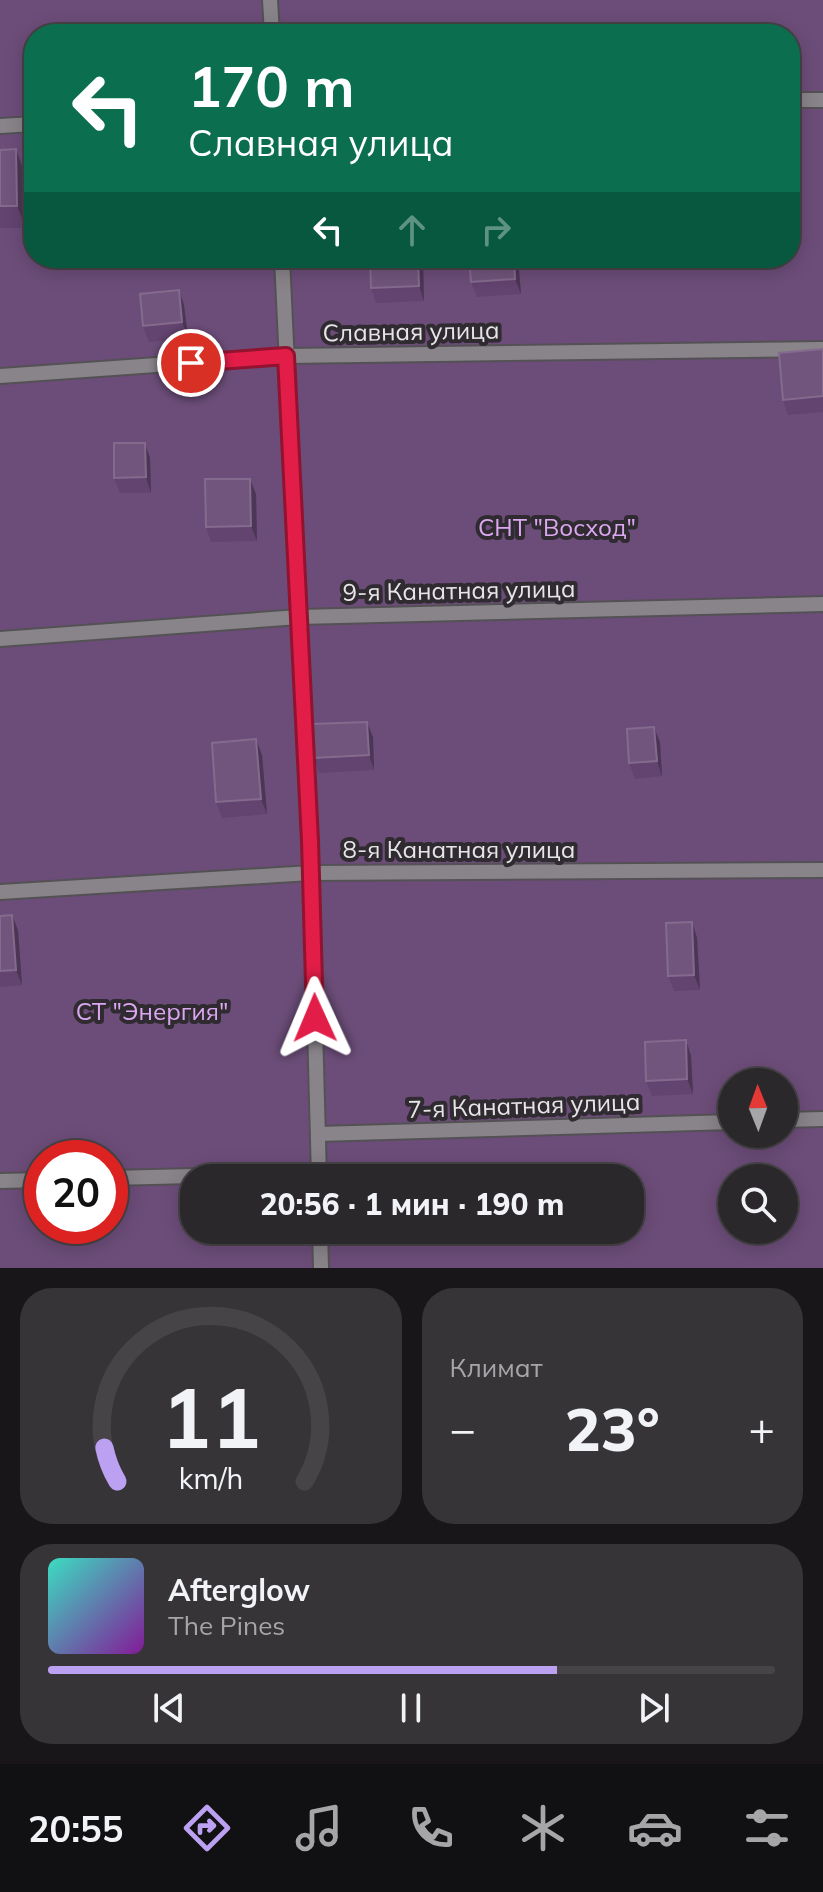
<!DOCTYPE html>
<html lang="ru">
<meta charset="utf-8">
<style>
body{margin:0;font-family:Mulish,sans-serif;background:#373438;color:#f1f3f6;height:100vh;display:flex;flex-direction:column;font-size:30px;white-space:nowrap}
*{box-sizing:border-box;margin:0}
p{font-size:26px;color:#a6a6a9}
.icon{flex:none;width:44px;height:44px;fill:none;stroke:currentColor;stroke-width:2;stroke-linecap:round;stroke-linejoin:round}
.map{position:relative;height:1268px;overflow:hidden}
.details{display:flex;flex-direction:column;gap:20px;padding:20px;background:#181618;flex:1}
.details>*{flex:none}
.top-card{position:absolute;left:24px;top:24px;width:776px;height:244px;border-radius:32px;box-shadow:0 4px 20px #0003,0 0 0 2px #474448;background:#0b6e4f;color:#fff;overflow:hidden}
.needle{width:52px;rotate:359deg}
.tools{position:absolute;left:718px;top:1068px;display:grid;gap:16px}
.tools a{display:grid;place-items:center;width:80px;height:80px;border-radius:50%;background:#2b282c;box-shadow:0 4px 20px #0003,0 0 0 2px #474448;font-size:40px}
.speed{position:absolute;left:24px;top:1140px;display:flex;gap:16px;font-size:40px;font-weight:700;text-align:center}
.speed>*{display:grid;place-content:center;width:104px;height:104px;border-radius:50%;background:#2b282c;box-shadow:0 4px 20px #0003,0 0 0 2px #474448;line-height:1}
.speed .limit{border:12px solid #d22;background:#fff;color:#111}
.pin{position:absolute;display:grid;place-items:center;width:68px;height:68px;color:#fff;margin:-34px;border:4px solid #fff;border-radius:50%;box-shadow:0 2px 8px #0007}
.me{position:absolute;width:88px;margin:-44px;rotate:359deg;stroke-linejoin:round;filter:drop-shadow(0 0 6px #0008)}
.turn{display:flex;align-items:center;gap:28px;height:168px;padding:0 32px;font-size:36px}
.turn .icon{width:104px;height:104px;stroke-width:2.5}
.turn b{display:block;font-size:56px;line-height:68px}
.lanes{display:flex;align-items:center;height:76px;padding:0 32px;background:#0003;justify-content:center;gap:40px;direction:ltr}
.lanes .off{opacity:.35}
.big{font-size:60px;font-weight:800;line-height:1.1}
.details .card{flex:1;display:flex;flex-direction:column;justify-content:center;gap:12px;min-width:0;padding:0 28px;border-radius:32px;background:#373438}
.details .dial{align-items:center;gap:0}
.dial svg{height:208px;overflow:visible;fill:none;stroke:#474448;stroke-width:7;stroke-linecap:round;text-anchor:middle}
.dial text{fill:#f1f3f6;stroke:none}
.song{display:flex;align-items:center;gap:24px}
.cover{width:96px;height:96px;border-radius:12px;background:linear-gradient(135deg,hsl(170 70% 55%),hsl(290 70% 35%))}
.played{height:8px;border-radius:4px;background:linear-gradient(90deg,#bca0f2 70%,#474448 70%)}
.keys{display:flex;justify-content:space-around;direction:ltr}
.heat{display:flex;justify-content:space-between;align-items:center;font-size:44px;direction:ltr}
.details .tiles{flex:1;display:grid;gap:20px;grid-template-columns:1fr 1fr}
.card:last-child{grid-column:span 2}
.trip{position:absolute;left:180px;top:1164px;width:464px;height:80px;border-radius:32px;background:#2b282c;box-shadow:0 4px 20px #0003,0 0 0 2px #474448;font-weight:800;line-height:80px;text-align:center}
.tab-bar{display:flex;height:128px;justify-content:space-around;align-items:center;background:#111012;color:#a6a6a9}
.tab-bar .icon{width:56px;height:56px}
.tab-bar .selected{color:#bca0f2}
.tab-bar b{font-size:36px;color:#f1f3f6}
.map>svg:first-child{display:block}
.green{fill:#6c4d79;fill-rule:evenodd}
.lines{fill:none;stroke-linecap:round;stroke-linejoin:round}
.service-casing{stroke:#545155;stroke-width:18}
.service{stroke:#88848a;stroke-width:14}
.wall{fill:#63436f}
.shaded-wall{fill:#4c3655}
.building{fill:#71557c;stroke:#846b8d;stroke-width:2}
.route-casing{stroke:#92132f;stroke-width:20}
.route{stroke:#e11d48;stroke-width:14}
.labels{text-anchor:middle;stroke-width:8;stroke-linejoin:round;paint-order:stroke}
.street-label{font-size:24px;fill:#e7e5e8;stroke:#2f2b30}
.park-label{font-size:24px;fill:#dca7f1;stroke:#2f2b30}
</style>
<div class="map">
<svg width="823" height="1268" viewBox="0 0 823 1268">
<rect width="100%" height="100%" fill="#39353b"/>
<path class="green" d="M0,0H823V1268H0ZM34,34H790V258H34ZM732,1082H784V1134H732ZM42,1158H110V1226H42ZM194,1178H630V1230H194ZM732,1178H784V1230H732Z"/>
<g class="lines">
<defs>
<g id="service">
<polyline points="270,0 272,34"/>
<polyline points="790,100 823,100"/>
<polyline points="0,126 34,124"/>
<polyline points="282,258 311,873 319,1178"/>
<polyline points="0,376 286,356 823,349"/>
<polyline points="0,639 299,617 823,604"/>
<polyline points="0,892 311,873 823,870"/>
<polyline points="784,1120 823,1119"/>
<polyline points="318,1134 732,1122"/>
<polyline points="110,1178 319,1173"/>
<polyline points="0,1181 42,1180"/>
<polyline points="320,1230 321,1268"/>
</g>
</defs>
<use href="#service" class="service-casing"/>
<use href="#service" class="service"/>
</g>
<g class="wall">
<polygon points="0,149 16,149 24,172 26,228 0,228"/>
<polygon points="370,258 423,258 424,301 376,303 371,288"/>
<polygon points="469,258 518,258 521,294 477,297 471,282"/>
<polygon points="184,305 188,338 149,342 143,326"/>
<polygon points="823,349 823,412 788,415 783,400"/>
<polygon points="150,458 151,493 120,493 114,478"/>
<polygon points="256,494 257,541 211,542 206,527"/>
<polygon points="373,737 374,770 319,773 314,758"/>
<polygon points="660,742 662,776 635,779 629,763"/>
<polygon points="262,755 267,814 222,818 216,802"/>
<polygon points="0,916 18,930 22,985 0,987"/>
<polygon points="692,922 697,938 700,990 674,991 668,976"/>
<polygon points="686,1040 691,1056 693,1094 652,1096 646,1081"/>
</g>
<g class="shaded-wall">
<polygon points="16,149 24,172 26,228 17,206"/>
<polygon points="418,258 423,258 424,301 419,286"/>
<polygon points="514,258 518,258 521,294 515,279"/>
<polygon points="179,290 184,305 188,338 182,322"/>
<polygon points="145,443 150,458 151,493 146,477"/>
<polygon points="250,479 256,494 257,541 251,526"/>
<polygon points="367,722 373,737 374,770 369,755"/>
<polygon points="654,727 660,742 662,776 657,761"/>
<polygon points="256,739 262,755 267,814 261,799"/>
<polygon points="12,915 18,930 22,985 16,970"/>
<polygon points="692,922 697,938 700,990 694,975"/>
<polygon points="686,1040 691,1056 693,1094 687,1079"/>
</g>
<g class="building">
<polygon points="16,149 17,206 0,206 0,150"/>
<polygon points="370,258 418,258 419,286 371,288"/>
<polygon points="469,258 514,258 515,279 471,282"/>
<polygon points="179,290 182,322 143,326 140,294"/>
<polygon points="823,349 823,396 783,400 779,353"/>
<polygon points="114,443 145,443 146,477 114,478"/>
<polygon points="205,479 250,479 251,526 206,527"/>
<polygon points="367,722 369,755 314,758 312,724"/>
<polygon points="654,727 657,761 629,763 627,729"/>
<polygon points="256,739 261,799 216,802 212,743"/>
<polygon points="12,915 16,970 0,971 0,916"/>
<polygon points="692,922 694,975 668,976 666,923"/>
<polygon points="686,1040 687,1079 646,1081 645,1042"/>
</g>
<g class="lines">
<defs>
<polyline id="route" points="191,363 286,356 310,841 315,1018"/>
</defs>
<use href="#route" class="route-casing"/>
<use href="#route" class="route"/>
</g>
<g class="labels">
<g class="street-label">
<text transform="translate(411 332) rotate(-1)" y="8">Славная улица</text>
<text transform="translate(459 591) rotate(-1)" y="8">9-я Канатная улица</text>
<text x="459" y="858">8-я Канатная улица</text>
<text transform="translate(524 1106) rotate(-2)" y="8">7-я Канатная улица</text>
</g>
<g class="park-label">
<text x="557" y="536">СНТ "Восход"</text>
<text x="152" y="1020">СТ "Энергия"</text>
</g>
</g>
</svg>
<div class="tools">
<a><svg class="needle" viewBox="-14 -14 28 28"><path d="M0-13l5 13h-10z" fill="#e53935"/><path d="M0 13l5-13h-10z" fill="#a6a6a9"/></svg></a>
<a><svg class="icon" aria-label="search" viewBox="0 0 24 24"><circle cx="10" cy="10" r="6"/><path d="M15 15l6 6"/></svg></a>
</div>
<div class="speed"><div class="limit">20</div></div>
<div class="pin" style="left:191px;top:363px;background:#d93025"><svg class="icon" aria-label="arrive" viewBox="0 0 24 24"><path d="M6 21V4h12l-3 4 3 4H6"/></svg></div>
<svg class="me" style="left:315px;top:1018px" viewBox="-20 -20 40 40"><path d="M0-17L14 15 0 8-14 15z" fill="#e11d48" stroke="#fff" stroke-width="4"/></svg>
<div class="trip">20:56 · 1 мин · 190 m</div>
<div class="top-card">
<div class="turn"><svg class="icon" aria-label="left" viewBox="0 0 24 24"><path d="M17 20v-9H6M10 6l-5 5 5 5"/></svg><div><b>170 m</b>Славная улица</div></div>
<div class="lanes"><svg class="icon" aria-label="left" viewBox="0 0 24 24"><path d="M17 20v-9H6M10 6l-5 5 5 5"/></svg><svg class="icon off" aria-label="ahead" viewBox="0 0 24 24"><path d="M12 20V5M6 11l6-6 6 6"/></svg><svg class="icon off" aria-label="right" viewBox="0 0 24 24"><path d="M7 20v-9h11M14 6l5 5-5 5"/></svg></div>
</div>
</div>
<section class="details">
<div class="tiles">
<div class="card dial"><svg viewBox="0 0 100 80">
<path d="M14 69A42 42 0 1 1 86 69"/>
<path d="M14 69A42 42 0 0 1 9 56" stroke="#bca0f2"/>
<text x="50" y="56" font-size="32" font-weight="700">11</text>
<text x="50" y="72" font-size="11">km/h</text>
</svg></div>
<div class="card"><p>Климат</p>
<div class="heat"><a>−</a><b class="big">23°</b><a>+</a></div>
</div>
<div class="card">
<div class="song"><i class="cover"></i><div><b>Afterglow</b><p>The Pines</p></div></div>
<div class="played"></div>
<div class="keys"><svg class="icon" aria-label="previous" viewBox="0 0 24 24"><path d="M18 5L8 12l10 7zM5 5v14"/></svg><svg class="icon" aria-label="pause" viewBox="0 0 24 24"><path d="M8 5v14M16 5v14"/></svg><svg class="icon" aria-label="next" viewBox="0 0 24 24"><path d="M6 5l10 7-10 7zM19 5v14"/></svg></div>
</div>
</div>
</section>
<nav class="tab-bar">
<b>20:55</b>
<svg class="icon selected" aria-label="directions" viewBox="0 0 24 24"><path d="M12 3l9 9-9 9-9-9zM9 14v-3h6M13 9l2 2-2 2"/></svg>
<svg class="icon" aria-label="music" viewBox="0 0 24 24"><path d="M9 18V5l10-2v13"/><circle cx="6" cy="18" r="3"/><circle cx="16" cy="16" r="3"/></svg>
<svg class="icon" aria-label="phone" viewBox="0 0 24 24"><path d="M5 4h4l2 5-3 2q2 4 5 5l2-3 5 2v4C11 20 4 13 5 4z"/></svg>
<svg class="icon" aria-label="climate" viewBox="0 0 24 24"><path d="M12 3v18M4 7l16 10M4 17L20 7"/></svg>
<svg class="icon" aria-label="car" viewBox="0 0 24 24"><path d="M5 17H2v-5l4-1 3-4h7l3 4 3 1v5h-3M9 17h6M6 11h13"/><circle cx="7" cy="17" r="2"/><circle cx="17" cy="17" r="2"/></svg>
<svg class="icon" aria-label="filters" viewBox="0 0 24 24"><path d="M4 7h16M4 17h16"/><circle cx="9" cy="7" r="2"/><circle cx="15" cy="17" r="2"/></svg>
</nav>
